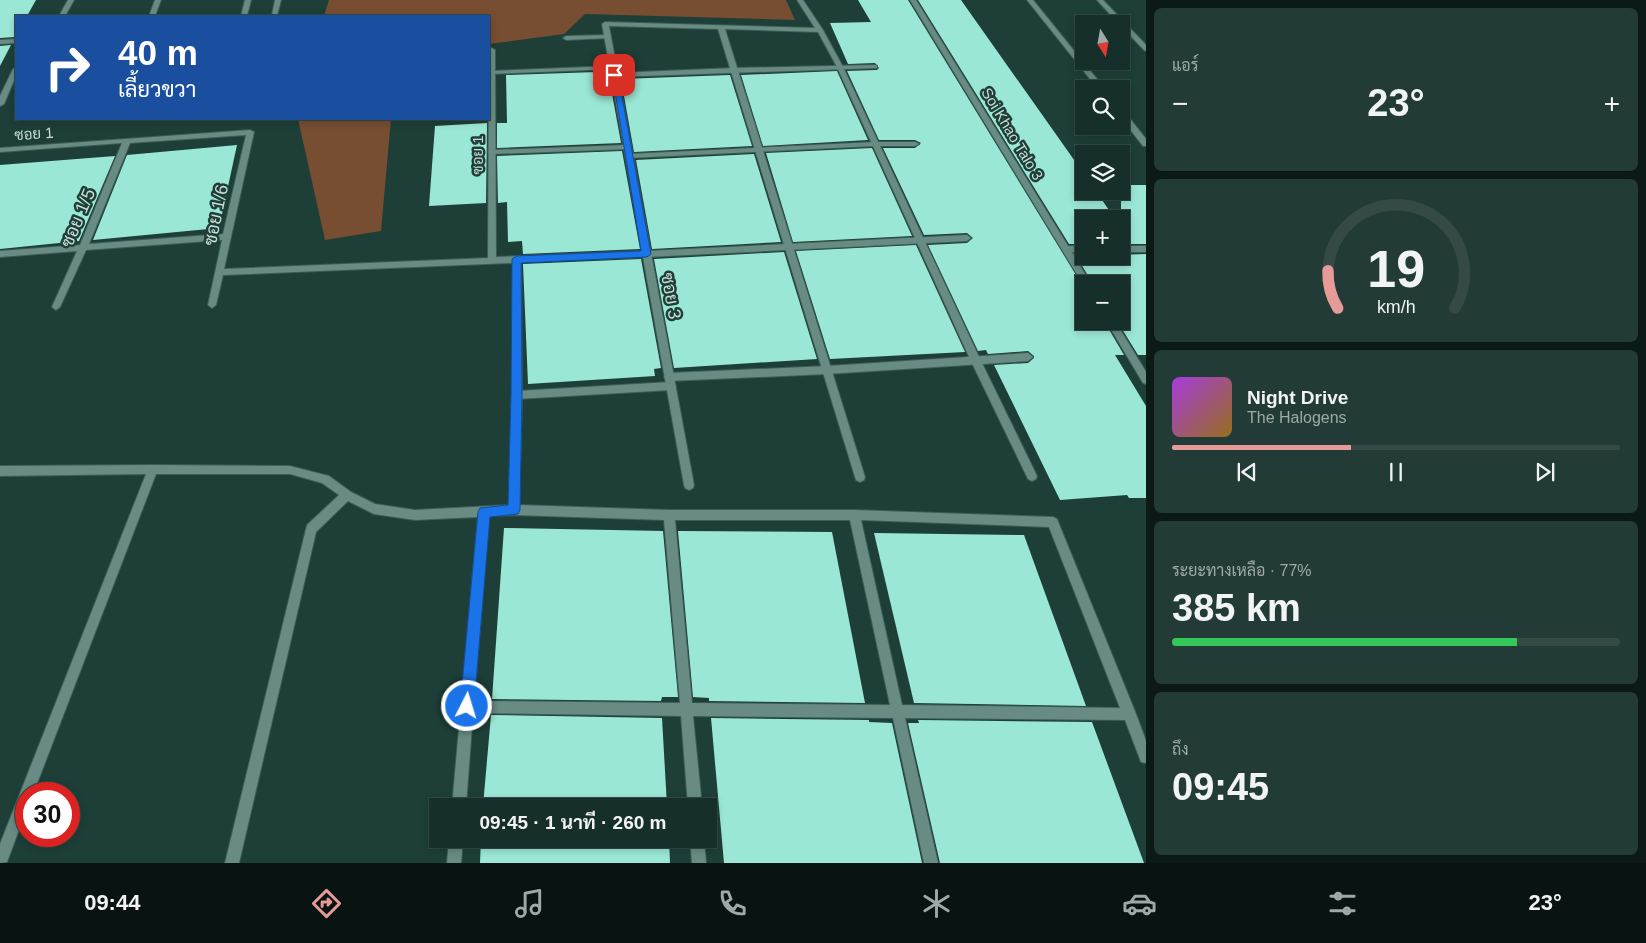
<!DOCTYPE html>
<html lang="th">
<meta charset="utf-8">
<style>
body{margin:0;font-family:Helvetica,Sarabun,sans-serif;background:#233b36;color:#f1f3f6;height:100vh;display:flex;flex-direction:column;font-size:19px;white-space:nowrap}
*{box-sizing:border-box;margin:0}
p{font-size:16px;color:#9ea9a8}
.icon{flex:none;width:28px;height:28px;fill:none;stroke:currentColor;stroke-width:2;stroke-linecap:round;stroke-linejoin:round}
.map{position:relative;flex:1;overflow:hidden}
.side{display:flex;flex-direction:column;gap:8px;padding:8px;background:#0c1a17;width:500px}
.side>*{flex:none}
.banner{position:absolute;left:15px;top:15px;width:475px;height:105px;border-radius:0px;box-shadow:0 2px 8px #0003,0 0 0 1px #354a47;background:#1a4fa0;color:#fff;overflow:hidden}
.needle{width:32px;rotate:169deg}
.controls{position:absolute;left:1075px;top:15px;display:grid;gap:10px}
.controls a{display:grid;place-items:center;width:55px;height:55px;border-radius:0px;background:#162f2a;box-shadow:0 2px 8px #0003,0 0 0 1px #354a47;font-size:25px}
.speed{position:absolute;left:15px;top:782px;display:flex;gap:10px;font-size:25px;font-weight:700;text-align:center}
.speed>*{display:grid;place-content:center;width:65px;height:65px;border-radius:50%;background:#162f2a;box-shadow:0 2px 8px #0003,0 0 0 1px #354a47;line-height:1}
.speed .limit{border:8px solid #d22;background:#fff;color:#111}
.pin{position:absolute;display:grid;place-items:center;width:42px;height:42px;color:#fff;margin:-21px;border-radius:10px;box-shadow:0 2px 8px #0006}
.me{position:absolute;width:55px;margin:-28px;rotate:5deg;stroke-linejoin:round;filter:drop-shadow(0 0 4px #0008)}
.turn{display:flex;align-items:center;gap:18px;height:105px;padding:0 20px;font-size:22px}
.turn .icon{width:65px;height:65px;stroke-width:2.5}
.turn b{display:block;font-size:35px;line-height:42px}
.big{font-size:38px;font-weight:700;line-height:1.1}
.side .widget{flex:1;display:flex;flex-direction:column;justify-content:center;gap:8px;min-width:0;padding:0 18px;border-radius:8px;background:#233b36}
.side .dial{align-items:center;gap:0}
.dial svg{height:130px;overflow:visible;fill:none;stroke:#354a47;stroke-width:7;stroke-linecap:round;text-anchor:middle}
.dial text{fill:#f1f3f6;stroke:none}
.song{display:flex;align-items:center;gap:15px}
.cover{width:60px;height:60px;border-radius:8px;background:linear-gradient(135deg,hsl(280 70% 55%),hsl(40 70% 35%))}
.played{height:5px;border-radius:2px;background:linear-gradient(90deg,#e69b98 40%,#354a47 40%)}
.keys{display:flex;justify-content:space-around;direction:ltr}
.heat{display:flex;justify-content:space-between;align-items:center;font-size:28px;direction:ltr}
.charge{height:8px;border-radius:4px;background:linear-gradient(90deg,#34c759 77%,#354a47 0)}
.trip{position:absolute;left:429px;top:798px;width:288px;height:50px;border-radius:0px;background:#162f2a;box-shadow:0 2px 8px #0003,0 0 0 1px #354a47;font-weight:700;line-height:50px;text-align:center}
.tab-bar{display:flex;height:80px;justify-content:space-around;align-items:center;background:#091311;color:#9ea9a8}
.tab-bar .icon{width:35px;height:35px}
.tab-bar .selected{color:#e69b98}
.tab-bar b{font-size:22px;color:#f1f3f6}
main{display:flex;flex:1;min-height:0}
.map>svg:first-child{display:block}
.green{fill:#774e32}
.building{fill:#9be7d6}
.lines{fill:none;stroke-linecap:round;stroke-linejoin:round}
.service-casing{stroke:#3e5c56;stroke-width:2}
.minor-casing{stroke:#3e5c56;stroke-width:2}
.service{fill:#688c84;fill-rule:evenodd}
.minor{fill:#688c84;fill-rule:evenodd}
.route{fill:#1a73e8;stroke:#114b97}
.labels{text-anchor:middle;stroke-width:5;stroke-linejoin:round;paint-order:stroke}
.far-street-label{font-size:15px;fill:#c9dcd7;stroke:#1d3f38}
.street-label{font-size:18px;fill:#c9dcd7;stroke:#1d3f38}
</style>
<main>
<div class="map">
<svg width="1146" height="863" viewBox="0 0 1146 863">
<rect width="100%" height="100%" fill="#1d3f38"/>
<g class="green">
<polygon points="329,0 786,0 795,20 585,14 564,34 489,44 489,16 324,16"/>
<polygon points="298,119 391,119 381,231 325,240"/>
</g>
<g class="building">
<polygon points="0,0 36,0 27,16 16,16 15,37 0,38"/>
<polygon points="858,0 908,0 1084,288 1084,321 1104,321 1124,355 1115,355 1146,406 1146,498 1129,498 1127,495 1060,500 994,365 1028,363 1034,358 1034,356 1028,351 988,354 986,350 978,351 928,245 967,243 973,238 967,233 924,235 883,148 915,148 921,143 915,140 879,140 847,71 877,70 879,68 875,63 848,64 830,23 871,22"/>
<polygon points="918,0 961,0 1084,174 1084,191 1096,191 1115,219 1084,219 1084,244 1069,244"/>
<polygon points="11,45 0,66 0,46"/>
<polygon points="837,71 868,140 763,146 741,75"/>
<polygon points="597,72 598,77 609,77 621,143 497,148 497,123 507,123 506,75"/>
<polygon points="730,75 752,146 634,152 621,79"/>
<polygon points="487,123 486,203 429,206 435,126"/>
<polygon points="237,145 219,228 93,240 127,155"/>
<polygon points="872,148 912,236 793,242 766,153"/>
<polygon points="622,151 640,249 523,254 522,241 508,242 507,202 498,203 497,156"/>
<polygon points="754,154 781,242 652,249 636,160"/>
<polygon points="115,156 79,241 0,249 0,165"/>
<rect x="1121" y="185" width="25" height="59"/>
<polygon points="916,245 965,352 830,359 796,251"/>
<polygon points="784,252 817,359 674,368 654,259"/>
<polygon points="1075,254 1084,254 1084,256 1146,254 1146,355 1138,355 1117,321 1121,321 1121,284 1093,284"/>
<polygon points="641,259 661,368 654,369 655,376 528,384 523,264"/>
<polygon points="504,528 663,531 678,697 662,697 661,701 492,699"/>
<polygon points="678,531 832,532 865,703 709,701 709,698 693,697"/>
<polygon points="874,533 1024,535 1086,706 914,703"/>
<polygon points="491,715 662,718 667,806 483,806"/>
<polygon points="711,718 869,720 869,722 892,723 922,863 724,863"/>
<polygon points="918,720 1092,722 1144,863 940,863 908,723 919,723"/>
<polygon points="481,839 669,839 670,863 480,863"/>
</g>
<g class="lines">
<defs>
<g id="service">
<polygon points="607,35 609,36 609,38 566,40 563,38 566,36"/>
<polygon points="875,65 877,66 877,68 614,77 611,75 614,73 734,68"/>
<polygon points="613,66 615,67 615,69 489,74 489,72 491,71"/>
<polygon points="875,142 915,142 919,144 915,146 875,146 629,158 625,156 629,154"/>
<polygon points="627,145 631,147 630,149 492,154 488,152 492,150"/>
<polygon points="967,235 971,238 967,241 647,257 643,254 647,251"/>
<polygon points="1028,353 1033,357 1028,361 827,374 669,381 664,377 669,373 827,366"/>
<polygon points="671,382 676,386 671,390 517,399 514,398 512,395 514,392 517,391"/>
</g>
<g id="minor">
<polygon points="68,0 74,0 65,16 59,16"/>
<polygon points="155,0 161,0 155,16 149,16"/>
<polygon points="245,0 251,0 247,16 241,16"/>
<polygon points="275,0 281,0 277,16 272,15"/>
<path d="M797,0H803L823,30L843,67L980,359L1037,476L1036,479L1032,481L1028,479L970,359L837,67L818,32L725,29L865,477L864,480L860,482L856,480L855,477L718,29L609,26L694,485L693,488L689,490L685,488L684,485L643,257L521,262L522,395L519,505L669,510H854L1053,517L1057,519L1136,714L1146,741V763L1141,762L1125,720L905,718L938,863H924L893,718L693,716L702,806H688L681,716L473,713L466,806H452L478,517L415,520L374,514L348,501L316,532L239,863H225L306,529L307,525L339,495L322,483L290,474H156L33,794H26V811L7,862L0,863V844L146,474L0,476V466L153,465L290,466L329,476L351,492L375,504L415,510L509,505L512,395L513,263L223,275L216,305L212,308L208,305L222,240L86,250L60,307L56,310L52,307L77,251L0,257V251L80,245L122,143L0,152V148L250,130L254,132L224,269L488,258L489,50L492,48L495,50L496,257L642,251L602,24L605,22L815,28ZM246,135L223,234L89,244L130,143ZM514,515L664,520L680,703L474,701L489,516ZM675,520H850L890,705L692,703ZM861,520L1049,527L1120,708L902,705Z"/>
<polygon points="910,0 916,0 1068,246 1084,246 1084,252 1072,252 1091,284 1084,284 1084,286"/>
<polygon points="1027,0 1033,0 1105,89 1098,89"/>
<polygon points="1097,0 1103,0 1146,45 1146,51 1144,50 1121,26 1121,24 1119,24"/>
<polygon points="16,39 16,43 0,44 0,40"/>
<polygon points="16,67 16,76 4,104 0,106 0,96 13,69"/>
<polygon points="1121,111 1124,111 1146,139 1146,146 1143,146 1121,118"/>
<rect x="1121" y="246" width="25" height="6"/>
<polygon points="1106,321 1115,321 1146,372 1146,384 1143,383"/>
<polygon points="449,839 463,839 461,863 447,863"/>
<polygon points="690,839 704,839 706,863 692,863"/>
</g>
</defs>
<use href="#service" class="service-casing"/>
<use href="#minor" class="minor-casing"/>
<use href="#service" class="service"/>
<use href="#minor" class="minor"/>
</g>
<polygon class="route" points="612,73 618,75 651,254 647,257 521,263 522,395 520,510 518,514 490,517 474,706 472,712 467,714 462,712 460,706 478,512 480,508 508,505 511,395 512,259 517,256 641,251"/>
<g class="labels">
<g class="far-street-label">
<text transform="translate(34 134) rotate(-4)" y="5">ซอย 1</text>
<text transform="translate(1012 134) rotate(59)" y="5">Soi Khao Talo 3</text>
<text transform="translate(478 155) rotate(-90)" y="5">ซอย 1</text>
</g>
<g class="street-label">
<text transform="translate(216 215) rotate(-78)" y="6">ซอย 1/6</text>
<text transform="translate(78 218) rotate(-67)" y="6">ซอย 1/5</text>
<text transform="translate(671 296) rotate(80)" y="6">ซอย 3</text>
</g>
</g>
</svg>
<div class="controls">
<a><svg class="needle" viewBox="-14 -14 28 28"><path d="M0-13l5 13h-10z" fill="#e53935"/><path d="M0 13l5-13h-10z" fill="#9ea9a8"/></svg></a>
<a><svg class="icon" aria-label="search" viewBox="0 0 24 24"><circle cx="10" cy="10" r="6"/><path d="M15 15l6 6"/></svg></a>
<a><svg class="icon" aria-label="layers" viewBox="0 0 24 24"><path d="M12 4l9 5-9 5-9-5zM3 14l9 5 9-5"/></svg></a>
<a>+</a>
<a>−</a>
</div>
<div class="speed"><div class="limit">30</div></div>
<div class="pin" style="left:614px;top:75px;background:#d93025"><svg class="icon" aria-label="arrive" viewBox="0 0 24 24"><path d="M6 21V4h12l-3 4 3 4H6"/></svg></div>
<svg class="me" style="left:467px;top:706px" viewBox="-20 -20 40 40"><circle r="17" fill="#1a73e8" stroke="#fff" stroke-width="3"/><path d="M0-11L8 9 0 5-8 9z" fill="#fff"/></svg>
<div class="trip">09:45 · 1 นาที · 260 m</div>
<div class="banner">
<div class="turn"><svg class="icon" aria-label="right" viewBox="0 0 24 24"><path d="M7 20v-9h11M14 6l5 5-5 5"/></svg><div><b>40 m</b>เลี้ยวขวา</div></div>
</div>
</div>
<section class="side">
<div class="widget"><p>แอร์</p>
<div class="heat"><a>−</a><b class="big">23°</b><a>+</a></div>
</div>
<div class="widget dial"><svg viewBox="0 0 100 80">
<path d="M14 69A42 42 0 1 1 86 69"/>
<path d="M14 69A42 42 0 0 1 8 46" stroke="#e69b98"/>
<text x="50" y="56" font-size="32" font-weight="700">19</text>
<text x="50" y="72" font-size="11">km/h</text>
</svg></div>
<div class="widget">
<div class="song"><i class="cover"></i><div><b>Night Drive</b><p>The Halogens</p></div></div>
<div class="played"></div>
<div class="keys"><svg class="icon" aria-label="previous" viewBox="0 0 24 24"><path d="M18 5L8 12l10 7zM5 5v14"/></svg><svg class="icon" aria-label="pause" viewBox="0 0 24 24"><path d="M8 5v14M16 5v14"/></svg><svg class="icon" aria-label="next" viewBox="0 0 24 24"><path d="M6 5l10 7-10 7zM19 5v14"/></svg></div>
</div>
<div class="widget"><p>ระยะทางเหลือ · 77%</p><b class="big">385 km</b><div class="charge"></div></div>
<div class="widget"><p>ถึง</p><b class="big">09:45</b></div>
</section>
</main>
<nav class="tab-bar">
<b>09:44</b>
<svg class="icon selected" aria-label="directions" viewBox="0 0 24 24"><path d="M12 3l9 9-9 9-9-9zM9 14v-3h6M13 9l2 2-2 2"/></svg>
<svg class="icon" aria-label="music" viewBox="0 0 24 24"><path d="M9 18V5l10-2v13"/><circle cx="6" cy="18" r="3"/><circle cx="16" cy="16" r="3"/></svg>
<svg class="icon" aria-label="phone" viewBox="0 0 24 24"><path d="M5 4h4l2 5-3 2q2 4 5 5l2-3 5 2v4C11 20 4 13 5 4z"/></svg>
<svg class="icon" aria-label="climate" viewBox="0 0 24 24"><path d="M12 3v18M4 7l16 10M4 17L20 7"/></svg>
<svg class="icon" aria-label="car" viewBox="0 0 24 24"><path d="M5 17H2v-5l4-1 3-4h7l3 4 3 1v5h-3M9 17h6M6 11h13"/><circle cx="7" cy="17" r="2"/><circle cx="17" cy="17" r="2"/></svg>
<svg class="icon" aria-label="filters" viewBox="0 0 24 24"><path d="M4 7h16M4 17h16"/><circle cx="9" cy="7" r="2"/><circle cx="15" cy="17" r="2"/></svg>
<b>23°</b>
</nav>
